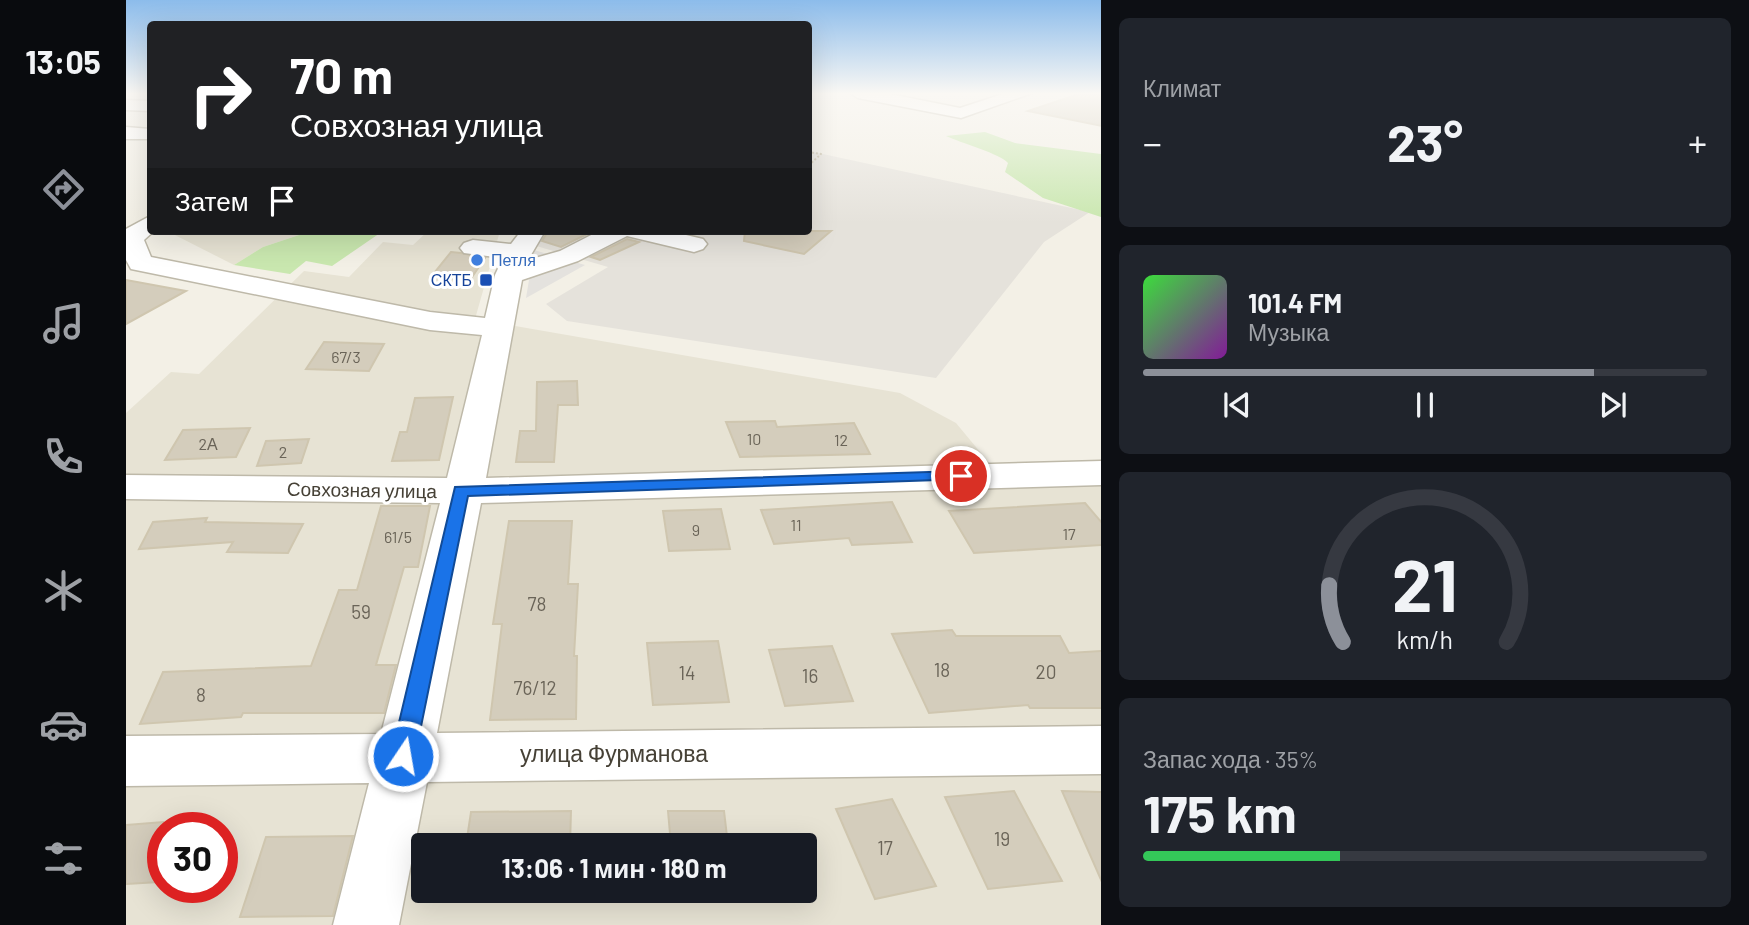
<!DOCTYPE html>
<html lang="ru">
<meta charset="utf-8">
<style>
body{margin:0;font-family:Barlow,sans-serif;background:#20242c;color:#f1f3f6;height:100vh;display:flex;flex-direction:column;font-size:26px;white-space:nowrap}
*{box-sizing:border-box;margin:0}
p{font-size:23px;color:#9ea1a6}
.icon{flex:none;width:38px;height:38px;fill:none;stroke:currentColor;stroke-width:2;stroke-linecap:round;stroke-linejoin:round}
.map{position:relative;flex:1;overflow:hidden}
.sheet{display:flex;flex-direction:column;gap:18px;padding:18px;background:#0d0f14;width:648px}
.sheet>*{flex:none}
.hud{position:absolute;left:21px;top:21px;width:665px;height:214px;border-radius:7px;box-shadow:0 7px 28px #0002;background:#202124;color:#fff;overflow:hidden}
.speed{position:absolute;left:21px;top:812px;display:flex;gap:14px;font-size:35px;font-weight:700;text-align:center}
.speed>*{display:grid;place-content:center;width:91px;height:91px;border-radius:50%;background:#171b24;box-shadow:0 7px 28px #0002;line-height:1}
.speed .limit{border:10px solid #d22;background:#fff;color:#111}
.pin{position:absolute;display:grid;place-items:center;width:60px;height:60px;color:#fff;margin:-30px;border:4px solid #fff;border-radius:50%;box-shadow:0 2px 7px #0007}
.me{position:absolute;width:77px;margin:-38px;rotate:12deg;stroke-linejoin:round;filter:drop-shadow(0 0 5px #0008)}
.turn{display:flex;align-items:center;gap:24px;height:147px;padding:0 28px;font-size:32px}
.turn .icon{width:91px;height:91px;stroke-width:2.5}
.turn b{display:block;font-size:49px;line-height:60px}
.then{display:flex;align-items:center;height:66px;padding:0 28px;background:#0003;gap:14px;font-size:26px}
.big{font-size:52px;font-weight:700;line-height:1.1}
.sheet .card{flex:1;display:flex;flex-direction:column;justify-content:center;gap:10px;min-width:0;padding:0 24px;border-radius:10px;background:#20242c}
.sheet .dial{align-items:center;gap:0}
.dial svg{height:182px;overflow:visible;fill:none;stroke:#363941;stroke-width:7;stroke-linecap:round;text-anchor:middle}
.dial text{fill:#f1f3f6;stroke:none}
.song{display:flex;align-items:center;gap:21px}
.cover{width:84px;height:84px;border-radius:10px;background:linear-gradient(135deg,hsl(120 70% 55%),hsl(290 70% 35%))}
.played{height:7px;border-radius:4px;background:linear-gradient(90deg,#8c9099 80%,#363941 80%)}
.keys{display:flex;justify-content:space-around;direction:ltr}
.heat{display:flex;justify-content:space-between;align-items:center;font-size:38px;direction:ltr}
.charge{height:10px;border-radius:5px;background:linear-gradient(90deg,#34c759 35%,#363941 0)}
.trip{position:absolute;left:285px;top:833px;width:406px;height:70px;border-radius:7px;background:#171b24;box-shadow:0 7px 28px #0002;font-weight:700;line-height:70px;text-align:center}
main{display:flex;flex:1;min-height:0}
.tabs{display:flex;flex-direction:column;width:126px;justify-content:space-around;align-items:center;background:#090b0e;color:#9ea1a6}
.tabs .icon{width:49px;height:49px}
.tabs .on{color:#8c9099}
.tabs b{font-size:32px;color:#f1f3f6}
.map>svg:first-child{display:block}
.residential{fill:#e7e3d4;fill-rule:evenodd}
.industrial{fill:#e5e2db}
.green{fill:#c9e7af}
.parking{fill:#e4e2de}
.building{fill:#d4cdbc;stroke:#cfc6af;stroke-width:2}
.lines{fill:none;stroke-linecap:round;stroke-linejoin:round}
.minor-casing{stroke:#beb9a9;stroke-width:3}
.path-far1{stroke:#c0b69a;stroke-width:2;stroke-dasharray:2 2;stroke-linecap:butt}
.path{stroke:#c0b69a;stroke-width:2.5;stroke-dasharray:2 2;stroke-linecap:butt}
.minor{fill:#fff;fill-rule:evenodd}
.route{fill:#1a73e8;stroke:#114b97;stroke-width:2}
.shop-dot{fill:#3f7fe0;stroke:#fff;stroke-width:2.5}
.transit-dot{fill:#1a4fb4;stroke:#fff;stroke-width:2.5}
.labels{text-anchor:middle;stroke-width:6;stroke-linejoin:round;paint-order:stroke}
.far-shop-label{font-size:16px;fill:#366cbe;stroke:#fff;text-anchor:start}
.far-transit-label{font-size:16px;fill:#164399;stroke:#fff;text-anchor:end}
.number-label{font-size:16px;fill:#6a6458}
.street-label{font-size:19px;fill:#464136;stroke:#fff}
.near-number-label{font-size:19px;fill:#6a6458}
.near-street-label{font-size:23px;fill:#464136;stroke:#fff}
</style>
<main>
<nav class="tabs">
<b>13:05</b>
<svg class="icon on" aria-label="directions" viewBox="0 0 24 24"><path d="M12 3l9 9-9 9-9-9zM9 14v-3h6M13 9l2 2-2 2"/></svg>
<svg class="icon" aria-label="music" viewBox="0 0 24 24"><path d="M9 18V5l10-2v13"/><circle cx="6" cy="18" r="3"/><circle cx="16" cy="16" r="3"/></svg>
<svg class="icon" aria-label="phone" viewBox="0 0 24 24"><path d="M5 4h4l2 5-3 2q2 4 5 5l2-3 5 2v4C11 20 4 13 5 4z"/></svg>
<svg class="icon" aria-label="climate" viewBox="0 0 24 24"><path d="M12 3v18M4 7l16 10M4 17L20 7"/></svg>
<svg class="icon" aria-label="car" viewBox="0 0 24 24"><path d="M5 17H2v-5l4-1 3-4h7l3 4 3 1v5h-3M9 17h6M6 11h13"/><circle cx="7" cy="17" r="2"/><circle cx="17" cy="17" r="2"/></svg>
<svg class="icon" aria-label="filters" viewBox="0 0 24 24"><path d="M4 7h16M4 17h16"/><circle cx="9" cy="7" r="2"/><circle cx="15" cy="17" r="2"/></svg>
</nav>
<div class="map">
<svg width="976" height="925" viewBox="0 0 976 925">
<rect width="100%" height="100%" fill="#f3f0e6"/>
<g class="residential">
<polygon points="41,231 185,231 137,247 108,265"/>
<path d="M302,231H374L349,319L774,393L830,423L864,464L975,465V925H0V413L45,372L73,374L178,271L223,277L257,242L287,245ZM37,828H96V887H37ZM298,845H679V891H298Z"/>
</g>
<polygon class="industrial" points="683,151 964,212 918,242 810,378 441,321 420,304 482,267 407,245 420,231 682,231"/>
<g class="green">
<path d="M859,132L889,143L975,154V217L917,198L879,172L882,163C875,154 835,143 820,136Z"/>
<polygon points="185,231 257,231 206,266 180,261 164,274 108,265 137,247"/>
</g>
<polygon class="parking" points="408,250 459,265 400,298"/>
<g class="building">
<polygon points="956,93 976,93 976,126 902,111"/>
<polygon points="422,231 467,231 435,247 416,241"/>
<polygon points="619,231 705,231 678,254 618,241"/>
<polygon points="501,239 513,242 474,260 465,257"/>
<polygon points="325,252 335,253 359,258 344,280 305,277"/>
<polygon points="0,280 60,291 0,324"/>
<polygon points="198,342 258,344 243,371 180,369"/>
<polygon points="451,381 452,405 432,405 428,462 390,462 394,431 410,431 411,382"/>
<polygon points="327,397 313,460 266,461 274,432 281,432 289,398"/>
<polygon points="649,421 651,427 728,423 744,454 614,457 600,422"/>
<polygon points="124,428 110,457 39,460 57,430"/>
<polygon points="183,439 175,463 131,466 140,441"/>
<polygon points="766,502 786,542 726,545 723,538 648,544 635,510"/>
<polygon points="959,503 976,523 976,545 848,553 823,511"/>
<polygon points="255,506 304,506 292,567 278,567 250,665 270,665 258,713 117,713 115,717 14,724 37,672 185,666 213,590 231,590"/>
<polygon points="595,509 604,549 543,551 537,511"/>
<polygon points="81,518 79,522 177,524 162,553 101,552 107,542 13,549 27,522"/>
<polygon points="383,521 446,521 442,584 452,584 448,656 451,656 450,719 364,720 376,624 367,624"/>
<polygon points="826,630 830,636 934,636 943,653 976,651 976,708 904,708 902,705 803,713 766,634"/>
<polygon points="592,641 603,702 527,705 521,643"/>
<polygon points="706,646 727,701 659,706 643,650"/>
<polygon points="888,791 936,881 862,889 819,797"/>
<polygon points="936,791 976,792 976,882"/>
<polygon points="766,799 810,886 749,899 710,809"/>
<polygon points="445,811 444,845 340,845 345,812"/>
<polygon points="542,811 598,811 602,845 545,845"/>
<polygon points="37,822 37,873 33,882 0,884 0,825"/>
<polygon points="227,836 207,916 114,917 140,837"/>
</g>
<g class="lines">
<defs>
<g id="minor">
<polygon points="724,93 759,93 834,108 880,93 906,93 835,118 732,98"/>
<polygon points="0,100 24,101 24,111 0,110"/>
<polygon points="0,127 24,129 24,139 0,139"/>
<polygon points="24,216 24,231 28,231 18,240 25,257 304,312 359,318 369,275 377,258 338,253 334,248 338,243 347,240 385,244 395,231 419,231 402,260 434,251 473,231 543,231 577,239 581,244 577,249 568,252 501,236 452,261 396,280 360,478 976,461 976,485 355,503 311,733 976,726 976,774 301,782 273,925 207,925 243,783 0,786 0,736 255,734 314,503 0,499 0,475 321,478 356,335 304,330 5,269 0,260 0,229"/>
</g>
</defs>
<use href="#minor" class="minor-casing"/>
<polyline class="path-far1" points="682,152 695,154 683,165"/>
<polyline class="path" points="682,166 685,163"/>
<use href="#minor" class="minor"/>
</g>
<linearGradient id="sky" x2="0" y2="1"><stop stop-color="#8cbceb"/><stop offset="0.42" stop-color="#faf8f4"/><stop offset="1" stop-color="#faf8f4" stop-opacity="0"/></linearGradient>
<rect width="976" height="223" fill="url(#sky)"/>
<polygon class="route" points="835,471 841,472 841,479 342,496 289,756 285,763 277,766 269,763 265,756 329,487"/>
<circle class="shop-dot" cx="351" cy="260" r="7"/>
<rect class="transit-dot" x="353" y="273" width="14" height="14" rx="3.5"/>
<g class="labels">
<g class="far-shop-label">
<text x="365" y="266">Петля</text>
</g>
<g class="far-transit-label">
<text x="346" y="286">СКТБ</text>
</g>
<g class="number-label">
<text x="220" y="363">67/3</text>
<text x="628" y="445">10</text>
<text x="715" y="446">12</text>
<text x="82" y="450">2А</text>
<text x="157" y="458">2</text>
<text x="670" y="531">11</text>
<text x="570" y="536">9</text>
<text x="943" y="540">17</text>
<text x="272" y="543">61/5</text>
</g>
<g class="street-label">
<text transform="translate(236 490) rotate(1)" y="7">Совхозная улица</text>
</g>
<g class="near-number-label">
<text x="411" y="611">78</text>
<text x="235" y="619">59</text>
<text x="816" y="677">18</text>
<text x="920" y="679">20</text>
<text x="561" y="680">14</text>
<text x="684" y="683">16</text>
<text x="409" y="695">76/12</text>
<text x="75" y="702">8</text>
<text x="876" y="846">19</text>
<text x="759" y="855">17</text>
</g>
<g class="near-street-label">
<text x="488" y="762">улица Фурманова</text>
</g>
</g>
</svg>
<div class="speed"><div class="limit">30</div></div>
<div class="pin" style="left:835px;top:476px;background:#d93025"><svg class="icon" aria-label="arrive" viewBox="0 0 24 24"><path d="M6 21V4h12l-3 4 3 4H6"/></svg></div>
<svg class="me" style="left:277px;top:756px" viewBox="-20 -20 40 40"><circle r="17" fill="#1a73e8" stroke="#fff" stroke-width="3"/><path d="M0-11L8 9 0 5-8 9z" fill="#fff"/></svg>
<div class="trip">13:06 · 1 мин · 180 m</div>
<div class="hud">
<div class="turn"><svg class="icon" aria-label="right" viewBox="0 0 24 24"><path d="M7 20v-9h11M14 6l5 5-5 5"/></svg><div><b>70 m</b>Совхозная улица</div></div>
<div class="then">Затем<svg class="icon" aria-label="arrive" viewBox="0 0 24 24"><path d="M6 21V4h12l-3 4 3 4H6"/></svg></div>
</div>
</div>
<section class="sheet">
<div class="card"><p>Климат</p>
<div class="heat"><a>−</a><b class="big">23°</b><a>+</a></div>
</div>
<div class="card">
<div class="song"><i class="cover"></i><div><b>101.4 FM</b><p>Музыка</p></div></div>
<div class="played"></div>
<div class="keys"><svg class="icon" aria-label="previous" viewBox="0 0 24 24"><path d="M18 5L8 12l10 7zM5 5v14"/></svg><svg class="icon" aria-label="pause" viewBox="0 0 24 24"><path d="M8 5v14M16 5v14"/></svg><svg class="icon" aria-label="next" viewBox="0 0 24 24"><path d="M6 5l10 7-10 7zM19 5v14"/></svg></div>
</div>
<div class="card dial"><svg viewBox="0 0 100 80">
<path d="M14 69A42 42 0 1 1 86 69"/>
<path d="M14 69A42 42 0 0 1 8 44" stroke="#8c9099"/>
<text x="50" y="56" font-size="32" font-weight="700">21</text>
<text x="50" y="72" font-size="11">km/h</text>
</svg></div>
<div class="card"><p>Запас хода · 35%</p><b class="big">175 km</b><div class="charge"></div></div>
</section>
</main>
